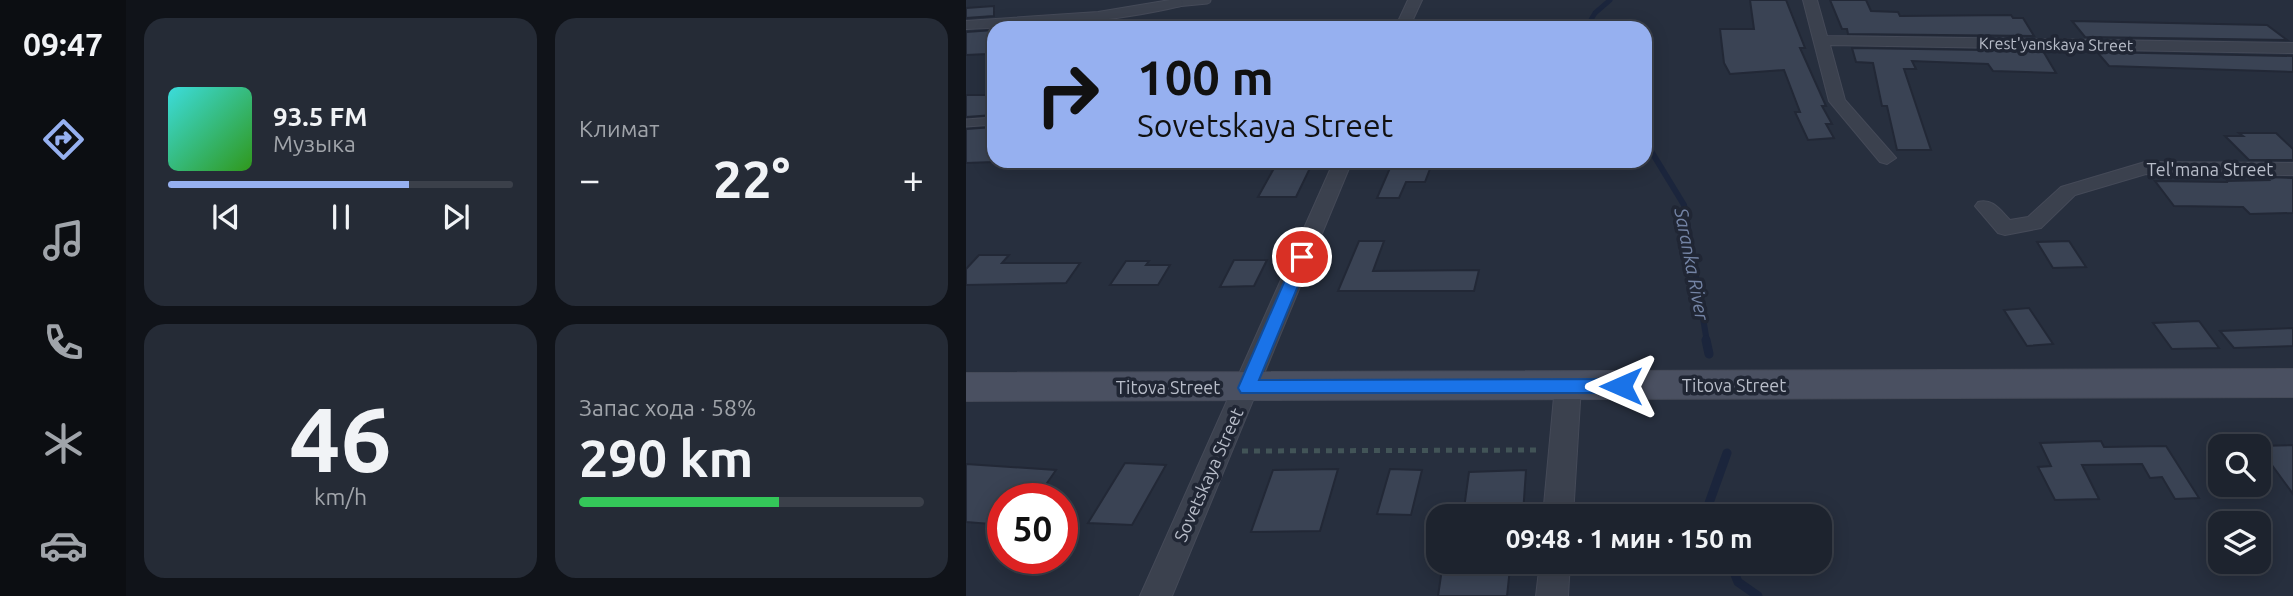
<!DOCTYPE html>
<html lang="ru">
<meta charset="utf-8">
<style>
body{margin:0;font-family:Ubuntu,sans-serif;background:#252b36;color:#f1f3f6;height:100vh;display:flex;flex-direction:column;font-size:26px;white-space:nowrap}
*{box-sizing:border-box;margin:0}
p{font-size:23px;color:#a0a4aa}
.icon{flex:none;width:38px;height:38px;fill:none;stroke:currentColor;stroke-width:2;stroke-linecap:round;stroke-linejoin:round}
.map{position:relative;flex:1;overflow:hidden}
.side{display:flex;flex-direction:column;gap:18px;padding:18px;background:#101319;width:840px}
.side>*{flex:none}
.guide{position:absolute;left:21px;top:21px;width:665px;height:147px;border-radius:21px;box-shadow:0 4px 18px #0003,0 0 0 2px #3b404a;background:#96b0f0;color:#111;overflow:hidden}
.tools{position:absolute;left:1242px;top:434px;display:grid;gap:14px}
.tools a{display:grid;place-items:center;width:63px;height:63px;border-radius:14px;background:#1d232e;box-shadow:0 4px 18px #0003,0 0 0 2px #3b404a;font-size:35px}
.speed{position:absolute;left:21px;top:483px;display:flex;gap:14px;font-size:35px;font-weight:700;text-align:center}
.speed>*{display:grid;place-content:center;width:91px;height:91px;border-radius:50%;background:#1d232e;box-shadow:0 4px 18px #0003,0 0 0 2px #3b404a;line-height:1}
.speed .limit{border:10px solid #d22;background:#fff;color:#111}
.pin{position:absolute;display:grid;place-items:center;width:60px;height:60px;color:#fff;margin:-30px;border:4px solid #fff;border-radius:50%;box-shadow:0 2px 7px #0007}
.me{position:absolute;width:77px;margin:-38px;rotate:270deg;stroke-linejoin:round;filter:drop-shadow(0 0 5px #0008)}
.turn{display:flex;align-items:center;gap:24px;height:147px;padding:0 35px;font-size:32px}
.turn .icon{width:91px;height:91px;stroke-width:2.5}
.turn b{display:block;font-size:49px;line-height:60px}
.big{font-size:52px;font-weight:600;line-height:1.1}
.side .tile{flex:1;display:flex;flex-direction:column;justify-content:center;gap:10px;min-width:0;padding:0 24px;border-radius:21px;background:#252b36}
.side .dial{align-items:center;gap:0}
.dial b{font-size:91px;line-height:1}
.song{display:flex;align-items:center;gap:21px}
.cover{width:84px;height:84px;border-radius:10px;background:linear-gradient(135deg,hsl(180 70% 55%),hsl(110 70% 35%))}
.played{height:7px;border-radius:4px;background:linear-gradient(90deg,#96b0f0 70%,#3b404a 70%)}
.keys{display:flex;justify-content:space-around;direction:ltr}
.heat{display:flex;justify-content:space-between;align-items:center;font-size:38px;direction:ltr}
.charge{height:10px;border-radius:5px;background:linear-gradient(90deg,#34c759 58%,#3b404a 0)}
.side .tiles{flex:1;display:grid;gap:18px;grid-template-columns:repeat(2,1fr)}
.trip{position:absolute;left:460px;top:504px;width:406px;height:70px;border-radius:21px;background:#1d232e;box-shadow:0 4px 18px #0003,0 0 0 2px #3b404a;font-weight:600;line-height:70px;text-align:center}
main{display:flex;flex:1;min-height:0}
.tabs{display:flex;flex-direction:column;width:126px;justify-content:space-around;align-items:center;background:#0c0e12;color:#a0a4aa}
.tabs .icon{width:49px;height:49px}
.tabs .active{color:#96b0f0}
.tabs b{font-size:32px;color:#f1f3f6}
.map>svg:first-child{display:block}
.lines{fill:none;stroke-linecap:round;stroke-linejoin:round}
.stream-far2{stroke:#1b253c;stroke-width:5}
.stream-far1{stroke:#1b253c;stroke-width:6}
.stream{stroke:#1b253c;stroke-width:9}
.building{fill:#3a4354;stroke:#222836;stroke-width:2}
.lane-casing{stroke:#454a58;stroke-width:9}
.street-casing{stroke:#454a58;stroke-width:2}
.secondary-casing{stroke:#454a58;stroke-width:2}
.path{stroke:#425457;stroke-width:5;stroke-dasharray:6 6;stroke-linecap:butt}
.lane{stroke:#3b414e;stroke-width:7}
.street{fill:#3b414e;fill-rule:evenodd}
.secondary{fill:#4a5061;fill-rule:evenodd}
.route{fill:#1a73e8;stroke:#114b97;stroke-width:2}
.labels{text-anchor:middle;stroke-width:7;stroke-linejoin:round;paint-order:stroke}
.far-street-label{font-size:16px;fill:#b8bdc9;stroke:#202634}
.street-label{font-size:18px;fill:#b8bdc9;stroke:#202634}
.water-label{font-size:19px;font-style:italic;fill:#7484a5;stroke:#202634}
</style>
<main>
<nav class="tabs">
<b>09:47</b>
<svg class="icon active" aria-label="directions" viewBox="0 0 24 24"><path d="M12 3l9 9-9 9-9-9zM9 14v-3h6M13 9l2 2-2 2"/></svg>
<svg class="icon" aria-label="music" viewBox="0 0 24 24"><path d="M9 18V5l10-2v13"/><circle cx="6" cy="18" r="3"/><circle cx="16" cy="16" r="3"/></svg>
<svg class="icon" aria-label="phone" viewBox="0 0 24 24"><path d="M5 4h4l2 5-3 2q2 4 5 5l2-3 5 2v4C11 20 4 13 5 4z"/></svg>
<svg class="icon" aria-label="climate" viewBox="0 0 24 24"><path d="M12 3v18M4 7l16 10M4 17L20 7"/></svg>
<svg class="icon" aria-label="car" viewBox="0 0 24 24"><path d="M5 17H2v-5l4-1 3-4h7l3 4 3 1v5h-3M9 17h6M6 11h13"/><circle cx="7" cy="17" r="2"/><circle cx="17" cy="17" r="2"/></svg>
</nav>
<section class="side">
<div class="tiles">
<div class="tile">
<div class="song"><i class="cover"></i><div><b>93.5 FM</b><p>Музыка</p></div></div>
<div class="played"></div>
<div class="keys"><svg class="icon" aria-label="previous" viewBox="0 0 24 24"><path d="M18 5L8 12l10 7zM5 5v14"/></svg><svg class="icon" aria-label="pause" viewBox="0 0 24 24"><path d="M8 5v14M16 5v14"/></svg><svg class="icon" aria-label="next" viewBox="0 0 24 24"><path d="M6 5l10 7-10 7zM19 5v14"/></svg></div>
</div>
<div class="tile"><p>Климат</p>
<div class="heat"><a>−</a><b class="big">22°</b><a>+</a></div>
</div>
<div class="tile dial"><b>46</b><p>km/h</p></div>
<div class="tile"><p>Запас хода · 58%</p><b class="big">290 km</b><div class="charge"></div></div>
</div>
</section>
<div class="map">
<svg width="1327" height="596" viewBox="0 0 1327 596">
<rect width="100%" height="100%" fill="#272f3e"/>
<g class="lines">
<g class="stream-far2">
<polyline points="620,28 629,13 644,0"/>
<polyline points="679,141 683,148"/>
</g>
<polyline class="stream-far1" points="682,146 718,205 741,342"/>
<g class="stream">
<polyline points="740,340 743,354"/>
<polyline points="746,516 742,506 761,453"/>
<polyline points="764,562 772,582 792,596"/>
</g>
</g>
<g class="building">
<polygon points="784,0 820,0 839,48 834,48 860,106 856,106 866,124 860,124 868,138 842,140 829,112 834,112 818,70 764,74 758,63 754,29 788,29"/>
<polygon points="864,0 900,0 905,11 932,12 934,16 1045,15 1047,18 1057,18 1068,36 882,34 881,29 876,29"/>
<polygon points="28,6 28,16 0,18 0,8"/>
<polygon points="1106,21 1301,25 1321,40 1119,37"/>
<polygon points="28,30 28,49 22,54 0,55 0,32"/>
<polygon points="886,48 1077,51 1090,73 1027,71 1022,64 946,61 950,69 938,69 965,150 931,150 921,106 916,106 907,63 890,62"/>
<polygon points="1131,52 1327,56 1327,72 1143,66"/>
<polygon points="0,95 28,95 28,115 0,117"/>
<polygon points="28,127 28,162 0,163 0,129"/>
<polygon points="1273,133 1310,133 1327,149 1327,160 1283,160 1259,136 1277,136"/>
<polygon points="312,161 347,162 330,197 292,197"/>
<polygon points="427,161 467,161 459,182 440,182 433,198 411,198"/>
<polygon points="1300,177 1327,178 1327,213 1284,214 1277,207 1208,206 1189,181 1262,182 1260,181 1303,180"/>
<polygon points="393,241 418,241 407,271 513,270 508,291 372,291"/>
<polygon points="1103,241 1120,267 1087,268 1071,242"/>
<polygon points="13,255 43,255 36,263 114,263 100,283 0,285 0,269"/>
<polygon points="268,260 301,260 288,286 254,287"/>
<polygon points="160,261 183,261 180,265 204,265 192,285 144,285"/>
<polygon points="1063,308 1087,344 1061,346 1038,310"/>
<polygon points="1233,321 1253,348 1206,349 1187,323"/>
<polygon points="1327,328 1327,346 1268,348 1254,331"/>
<polygon points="1135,441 1138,447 1200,446 1233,498 1209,499 1196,477 1184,478 1176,464 1116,465 1133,499 1089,500 1072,467 1085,466 1074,443"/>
<polygon points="1327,445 1327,494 1292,446"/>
<polygon points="159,463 200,465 166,525 122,523"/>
<polygon points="0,464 90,470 70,499 37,499 37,525 0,522"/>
<polygon points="372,469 354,531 285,532 307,470"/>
<polygon points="424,469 456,470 445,515 411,514"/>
<polygon points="560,470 557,514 497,516 503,472"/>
<polygon points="544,568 541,596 472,596 476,569"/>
</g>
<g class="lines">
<defs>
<g id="lane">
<polyline points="210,3 241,0"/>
<polyline points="0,123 28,121"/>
</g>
<g id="street">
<path d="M204,0H215L217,3L215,6C145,23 72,26 0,29V21L132,12Z"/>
<polygon points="442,0 456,0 443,28 429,28"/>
<polygon points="837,0 851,0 861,36 1327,43 1327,53 864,45 879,100 930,158 921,164 914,162 863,101"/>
<polygon points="368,161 386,161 206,596 174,596"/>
<path d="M1179,162L1327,163V175L1180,174L1109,195L1075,228L1039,235L1032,233L1009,206L1012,202C1027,198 1034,210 1044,220L1062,217L1095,187Z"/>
<polygon points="602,376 611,379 615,386 607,516 577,516 589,386 593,379"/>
<polygon points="574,562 604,562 602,596 570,596"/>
</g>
<polygon id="secondary" points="1327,369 1327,397 0,401 0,373"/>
</defs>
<use href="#lane" class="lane-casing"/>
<use href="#street" class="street-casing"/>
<use href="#secondary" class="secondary-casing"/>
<polyline class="path" points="276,451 575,450"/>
<use href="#lane" class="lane"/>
<use href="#street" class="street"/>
<use href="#secondary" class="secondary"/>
</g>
<polygon class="route" points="336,252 344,257 293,380 655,379 662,381 664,386 662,391 655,393 275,393 272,388 329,257"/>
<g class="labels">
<g class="far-street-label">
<text transform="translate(1090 44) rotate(1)" y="6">Krest'yanskaya Street</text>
</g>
<g class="street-label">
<text x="1244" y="176">Tel'mana Street</text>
<text x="768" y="392">Titova Street</text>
<text x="202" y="394">Titova Street</text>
<text transform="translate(243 475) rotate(-66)" y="6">Sovetskaya Street</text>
</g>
<g class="water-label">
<text transform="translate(726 264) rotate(79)" y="7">Saranka River</text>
</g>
</g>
</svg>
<div class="tools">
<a><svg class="icon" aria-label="search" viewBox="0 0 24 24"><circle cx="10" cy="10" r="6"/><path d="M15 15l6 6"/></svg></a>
<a><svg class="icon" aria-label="layers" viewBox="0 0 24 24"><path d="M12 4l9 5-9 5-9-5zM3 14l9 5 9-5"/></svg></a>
</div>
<div class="speed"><div class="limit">50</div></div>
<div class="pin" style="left:336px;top:257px;background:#d93025"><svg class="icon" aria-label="arrive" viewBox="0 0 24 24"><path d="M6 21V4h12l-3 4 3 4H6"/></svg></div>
<svg class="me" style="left:655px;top:386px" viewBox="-20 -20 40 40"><path d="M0-17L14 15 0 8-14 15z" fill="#1a73e8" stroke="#fff" stroke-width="4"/></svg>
<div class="trip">09:48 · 1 мин · 150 m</div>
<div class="guide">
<div class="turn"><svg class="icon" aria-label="right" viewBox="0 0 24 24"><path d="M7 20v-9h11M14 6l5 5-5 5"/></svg><div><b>100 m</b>Sovetskaya Street</div></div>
</div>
</div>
</main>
